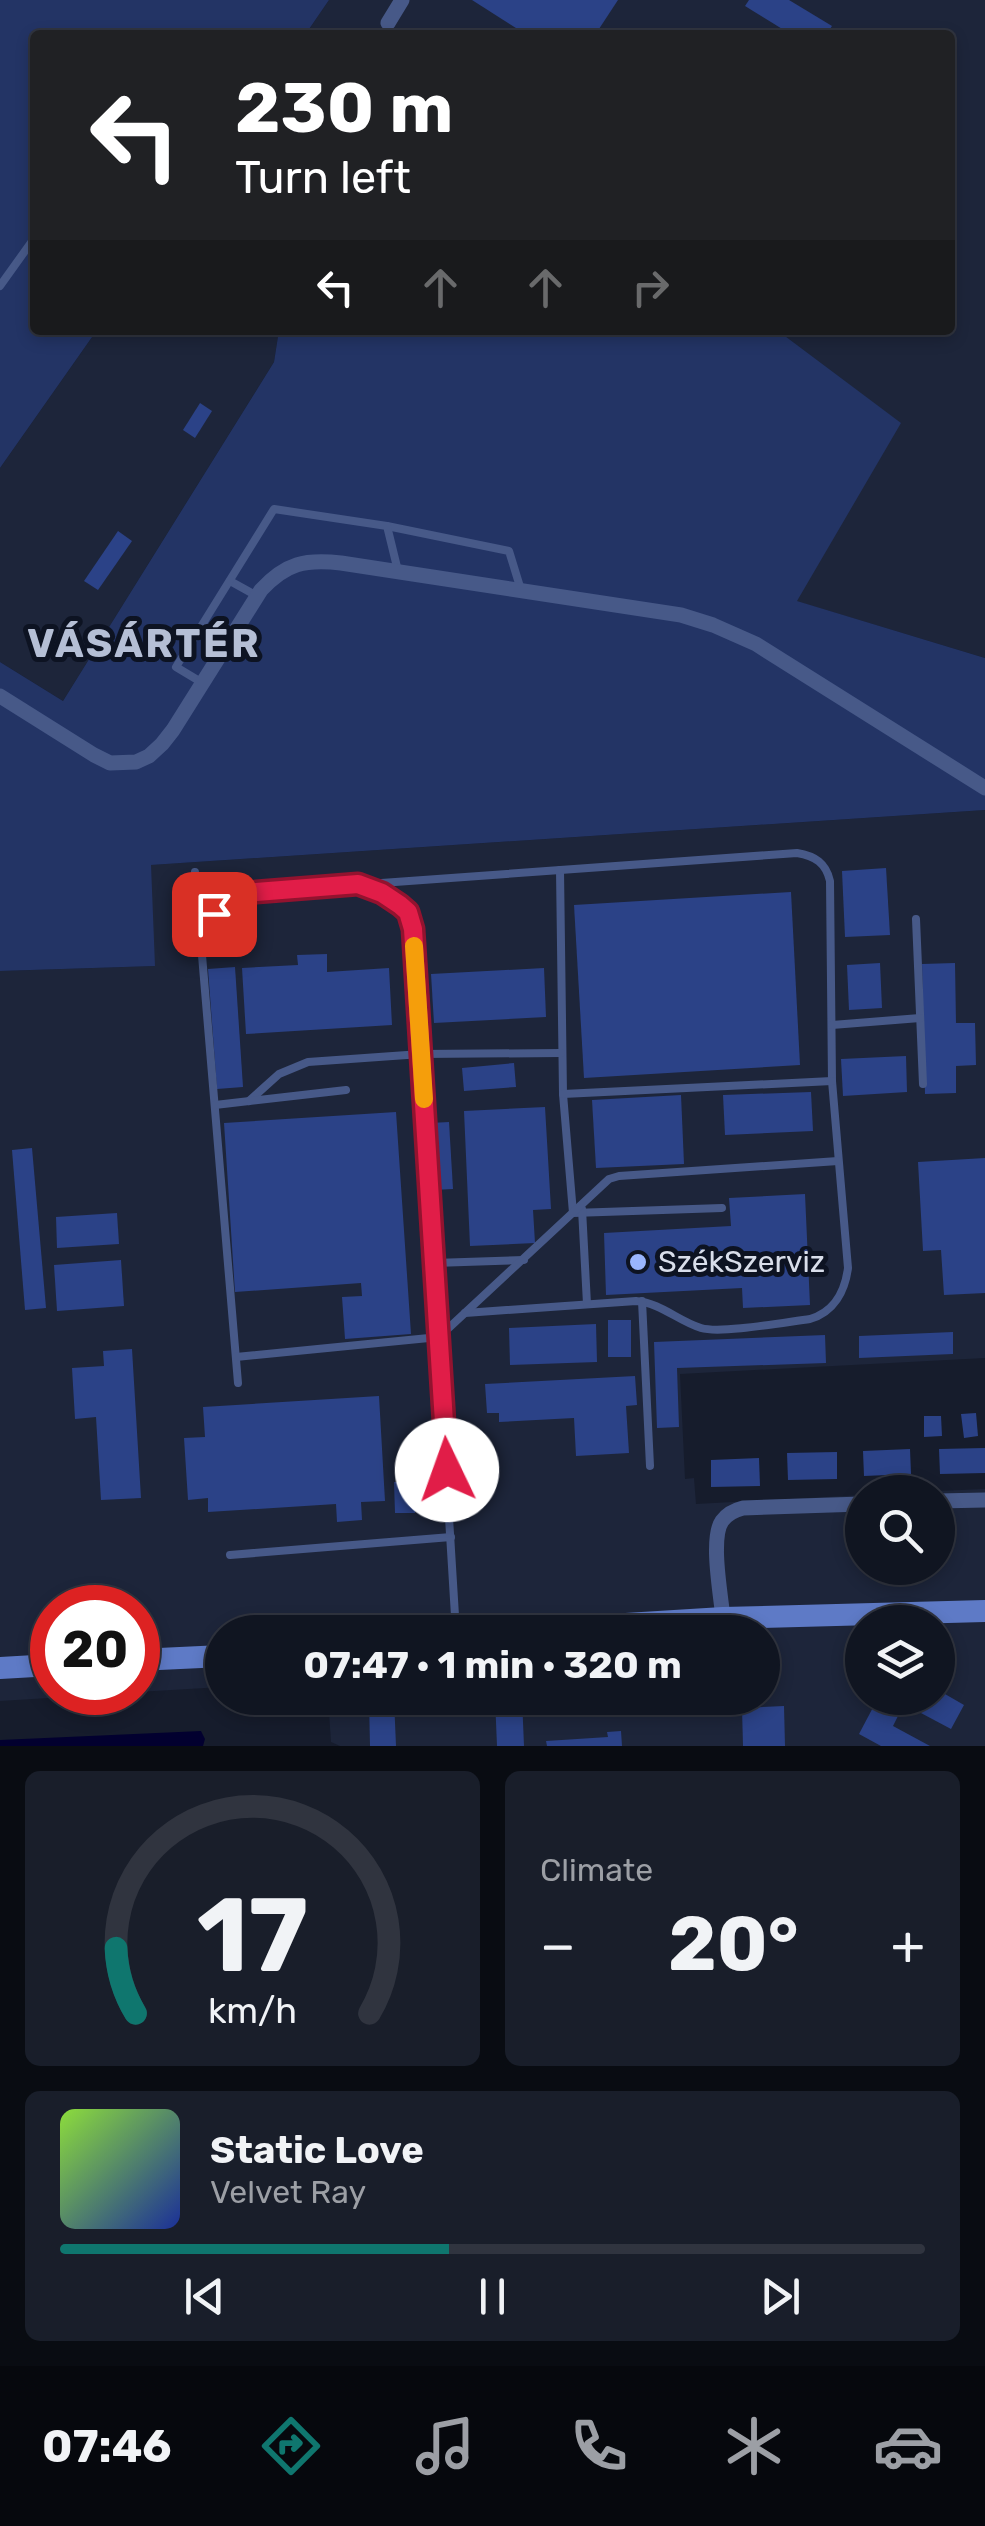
<!DOCTYPE html>
<meta charset="utf-8">
<style>
body{margin:0;font-family:Rubik,sans-serif;background:#191e2a;color:#f1f3f6;height:100vh;display:flex;flex-direction:column;font-size:38px;white-space:nowrap}
*{box-sizing:border-box;margin:0}
p{font-size:32px;color:#9c9fa5}
.icon{flex:none;width:55px;height:55px;fill:none;stroke:currentColor;stroke-width:2;stroke-linecap:round;stroke-linejoin:round}
.map{position:relative;height:1746px;overflow:hidden}
.panel{display:flex;flex-direction:column;gap:25px;padding:25px;background:#090c12;flex:1}
.panel>*{flex:none}
.guide{position:absolute;left:30px;top:30px;width:925px;height:305px;border-radius:10px;box-shadow:0 5px 15px #0003,0 0 0 2px #30343f;background:#202124;color:#fff;overflow:hidden}
.buttons{position:absolute;left:845px;top:1475px;display:grid;gap:20px}
.buttons a{display:grid;place-items:center;width:110px;height:110px;border-radius:50%;background:#101521;box-shadow:0 5px 15px #0003,0 0 0 2px #30343f;font-size:50px}
.speed{position:absolute;left:30px;top:1585px;display:flex;gap:20px;font-size:50px;font-weight:700;text-align:center}
.speed>*{display:grid;place-content:center;width:130px;height:130px;border-radius:50%;background:#101521;box-shadow:0 5px 15px #0003,0 0 0 2px #30343f;line-height:1}
.speed .limit{border:15px solid #d22;background:#fff;color:#111}
.pin{position:absolute;display:grid;place-items:center;width:85px;height:85px;color:#fff;margin:-42px;border-radius:20px;box-shadow:0 5px 15px #0006}
.me{position:absolute;width:110px;margin:-55px;rotate:357deg;stroke-linejoin:round;filter:drop-shadow(0 0 8px #0008)}
.turn{display:flex;align-items:center;gap:35px;height:210px;padding:0 40px;font-size:45px}
.turn .icon{width:130px;height:130px;stroke-width:2.5}
.turn b{display:block;font-size:70px;line-height:85px}
.lanes{display:flex;align-items:center;height:95px;padding:0 40px;background:#0003;justify-content:center;gap:50px;direction:ltr}
.lanes .off{opacity:.35}
.big{font-size:75px;font-weight:700;line-height:1.1}
.panel .card{flex:1;display:flex;flex-direction:column;justify-content:center;gap:15px;min-width:0;padding:0 35px;border-radius:15px;background:#191e2a}
.panel .dial{align-items:center;gap:0}
.dial svg{height:260px;overflow:visible;fill:none;stroke:#30343f;stroke-width:7;stroke-linecap:round;text-anchor:middle}
.dial text{fill:#f1f3f6;stroke:none}
.song{display:flex;align-items:center;gap:30px}
.cover{width:120px;height:120px;border-radius:15px;background:linear-gradient(135deg,hsl(90 70% 55%),hsl(230 70% 35%))}
.played{height:10px;border-radius:5px;background:linear-gradient(90deg,#0f766e 45%,#30343f 45%)}
.keys{display:flex;justify-content:space-around;direction:ltr}
.heat{display:flex;justify-content:space-between;align-items:center;font-size:55px;direction:ltr}
.panel .tiles{flex:1;display:grid;gap:25px;grid-template-columns:1fr 1fr}
.card:last-child{grid-column:span 2}
.trip{position:absolute;left:205px;top:1615px;width:575px;height:100px;border-radius:50px;background:#101521;box-shadow:0 5px 15px #0003,0 0 0 2px #30343f;font-weight:700;line-height:100px;text-align:center}
.tab-bar{display:flex;height:160px;justify-content:space-around;align-items:center;background:#06080d;color:#9c9fa5}
.tab-bar .icon{width:70px;height:70px}
.tab-bar .active{color:#0f766e}
.tab-bar b{font-size:45px;color:#f1f3f6}
.map>svg:first-child{display:block}
.built{fill:#1d253a;fill-rule:evenodd}
.green{fill:#233465}
.water{fill:#02002f}
.building{fill:#2b4287}
.lines{fill:none;stroke-linecap:round;stroke-linejoin:round}
.lane{stroke:#475988;stroke-width:8}
.street{stroke:#475988;stroke-width:15}
.secondary{stroke:#5e7ac6;stroke-width:22}
.route-casing{stroke:#92132f;stroke-width:25}
.route{stroke:#e11d48;stroke-width:18}
.slow{stroke:#f59e0b;stroke-width:18}
.poi-dot{fill:#99b5fd;stroke:#0d1322;stroke-width:4}
.labels{text-anchor:middle;stroke-width:10;stroke-linejoin:round;paint-order:stroke}
.poi-label{font-size:30px;fill:#d9deea;stroke:#0d1322;text-anchor:start}
.district-label{font-size:40px;font-weight:bold;letter-spacing:2.5px;fill:#b5bfd5;stroke:#0d1322}
</style>
<div class="map">
<svg width="985" height="1746" viewBox="0 0 985 1746">
<rect width="100%" height="100%" fill="#161c2c"/>
<g class="built">
<polygon points="329,0 985,0 985,658 796,601 900,423 777,330 950,330 950,35 305,35"/>
<polygon points="97,330 279,330 274,362 63,701 0,662 0,468"/>
<path d="M985,810V1358L680,1374L685,1479L694,1478L696,1504L862,1495V1568H938V1492H913L985,1489V1746H340L331,1742L328,1698H762V1632H222V1687L138,1692V1608H52V1692L129,1693L0,1701V971L154,966L150,865ZM862,1622H938V1698H862Z"/>
</g>
<g class="green">
<polygon points="0,0 329,0 305,35 35,35 35,330 97,330 0,468"/>
<polygon points="279,330 777,330 901,423 797,601 985,658 985,810 151,865 155,966 0,971 0,662 63,701 274,362"/>
</g>
<polygon class="water" points="201,1731 205,1739 203,1746 0,1746 0,1740"/>
<g class="building">
<polygon points="472,0 618,0 595,35 527,35"/>
<polygon points="749,0 789,0 832,26 826,35 792,35 745,6"/>
<polygon points="200,403 212,411 195,438 183,430"/>
<polygon points="118,531 132,541 98,590 84,581"/>
<polygon points="886,868 890,935 845,937 842,871"/>
<polygon points="791,892 800,1065 584,1078 574,905"/>
<polygon points="327,954 327,972 389,968 392,1025 246,1034 242,968 298,965 297,955"/>
<polygon points="880,963 882,1008 849,1010 847,965"/>
<polygon points="955,963 956,1023 975,1023 976,1065 956,1066 956,1093 925,1094 922,964"/>
<polygon points="235,967 243,1087 217,1089 208,969"/>
<polygon points="544,968 546,1017 434,1023 431,974"/>
<polygon points="906,1056 907,1092 843,1096 841,1059"/>
<polygon points="514,1063 516,1087 464,1091 462,1068"/>
<polygon points="811,1092 813,1131 725,1135 723,1095"/>
<polygon points="681,1095 684,1164 596,1168 592,1100"/>
<polygon points="545,1107 551,1209 533,1210 535,1243 470,1246 464,1111"/>
<polygon points="396,1112 411,1334 345,1339 342,1297 362,1296 361,1283 235,1292 224,1123"/>
<polygon points="449,1122 453,1189 433,1190 430,1123"/>
<polygon points="32,1148 46,1308 25,1310 12,1150"/>
<polygon points="985,1158 985,1293 944,1295 941,1250 923,1251 918,1162"/>
<polygon points="805,1194 810,1305 743,1308 742,1288 606,1295 604,1233 731,1226 729,1198"/>
<polygon points="117,1213 119,1244 57,1248 56,1217"/>
<polygon points="121,1260 124,1306 57,1311 54,1265"/>
<rect x="608" y="1320" width="23" height="37"/>
<polygon points="596,1324 597,1362 510,1365 509,1328"/>
<polygon points="953,1332 953,1354 859,1358 859,1336"/>
<polygon points="825,1335 826,1363 677,1368 679,1427 657,1428 654,1342"/>
<polygon points="132,1349 141,1498 101,1500 96,1417 75,1419 72,1368 104,1366 103,1351"/>
<polygon points="635,1376 637,1405 626,1406 629,1453 576,1456 574,1418 499,1422 499,1413 487,1413 485,1384"/>
<polygon points="379,1396 385,1501 361,1502 362,1520 337,1522 336,1504 208,1512 208,1498 188,1500 184,1438 205,1437 203,1407"/>
<polygon points="976,1413 978,1436 964,1438 961,1414"/>
<polygon points="924,1416 941,1416 942,1436 924,1437"/>
<polygon points="985,1448 985,1473 940,1474 939,1449"/>
<polygon points="910,1449 911,1474 864,1476 863,1451"/>
<polygon points="837,1452 837,1479 788,1480 787,1453"/>
<polygon points="759,1458 760,1486 711,1487 711,1460"/>
<polygon points="394,1482 414,1482 415,1492 437,1491 437,1507 415,1509 415,1513 395,1513"/>
<polygon points="938,1690 964,1705 951,1729 904,1704 893,1726 930,1746 881,1746 859,1734 878,1698 938,1698"/>
<polygon points="324,1698 349,1698 350,1716 324,1717"/>
<polygon points="495,1698 522,1698 524,1746 497,1746"/>
<polygon points="394,1699 396,1746 370,1746 369,1700"/>
<polygon points="784,1706 785,1746 743,1746 742,1708"/>
<polygon points="621,1731 622,1746 547,1746 546,1741 608,1737 607,1732"/>
</g>
<g class="lines">
<g class="lane">
<polyline points="0,286 35,237"/>
<polyline points="387,526 509,551 521,590"/>
<polyline points="230,581 257,596"/>
<polyline points="201,682 176,667 274,509 387,526 398,571"/>
<polyline points="560,870 563,1094 573,1213 722,1208"/>
<polyline points="195,872 238,1383"/>
<path d="M363,886C386,893 408,904 413,929L456,1632"/>
<polyline points="916,919 923,1084"/>
<path d="M201,945C207,914 226,899 256,892L797,853C815,856 826,863 830,881L832,1081L848,1268C845,1291 834,1312 810,1319C786,1322 721,1334 701,1328C678,1321 661,1303 636,1301L465,1313"/>
<polyline points="832,1025 920,1018"/>
<polyline points="563,1094 832,1081"/>
<polyline points="249,1101 279,1074 308,1062 421,1054 561,1053"/>
<polyline points="215,1105 346,1090"/>
<polyline points="582,1209 587,1304"/>
<polyline points="434,1263 524,1260"/>
<polyline points="642,1301 650,1466"/>
<polyline points="236,1357 439,1337 609,1179 619,1176 838,1161"/>
<polyline points="230,1555 451,1537"/>
</g>
<g class="street">
<polyline points="388,23 402,0"/>
<path d="M0,696L94,755L110,763L136,762L149,756L162,744L173,730L261,590C286,563 305,559 341,563L681,615L713,625L756,644L985,788"/>
<polyline points="938,1501 985,1500"/>
<path d="M723,1618C721,1596 710,1538 722,1521C727,1514 735,1510 743,1508L862,1504"/>
</g>
<g class="secondary">
<polyline points="497,1632 723,1618 985,1611"/>
<polyline points="138,1660 222,1656"/>
<polyline points="0,1668 52,1665"/>
</g>
</g>
<g class="lines">
<defs>
<polyline id="route" points="214,914 232,899 256,892 358,884 382,893 400,905 408,912 413,929 447,1470"/>
</defs>
<use href="#route" class="route-casing"/>
<use href="#route" class="route"/>
<polyline class="slow" points="414,946 424,1099"/>
</g>
<circle class="poi-dot" cx="638" cy="1262" r="10"/>
<g class="labels">
<g class="poi-label">
<text x="658" y="1272">SzékSzerviz</text>
</g>
<g class="district-label">
<text x="144" y="657">VÁSÁRTÉR</text>
</g>
</g>
</svg>
<div class="buttons">
<a><svg class="icon" aria-label="search" viewBox="0 0 24 24"><circle cx="10" cy="10" r="6"/><path d="M15 15l6 6"/></svg></a>
<a><svg class="icon" aria-label="layers" viewBox="0 0 24 24"><path d="M12 4l9 5-9 5-9-5zM3 14l9 5 9-5"/></svg></a>
</div>
<div class="speed"><div class="limit">20</div></div>
<div class="pin" style="left:214px;top:914px;background:#d93025"><svg class="icon" aria-label="arrive" viewBox="0 0 24 24"><path d="M6 21V4h12l-3 4 3 4H6"/></svg></div>
<svg class="me" style="left:447px;top:1470px" viewBox="-20 -20 40 40"><circle r="19" fill="#fff"/><path d="M0-13L10 11 0 6-10 11z" fill="#e11d48"/></svg>
<div class="trip">07:47 · 1 min · 320 m</div>
<div class="guide">
<div class="turn"><svg class="icon" aria-label="left" viewBox="0 0 24 24"><path d="M17 20v-9H6M10 6l-5 5 5 5"/></svg><div><b>230 m</b>Turn left</div></div>
<div class="lanes"><svg class="icon" aria-label="left" viewBox="0 0 24 24"><path d="M17 20v-9H6M10 6l-5 5 5 5"/></svg><svg class="icon off" aria-label="ahead" viewBox="0 0 24 24"><path d="M12 20V5M6 11l6-6 6 6"/></svg><svg class="icon off" aria-label="ahead" viewBox="0 0 24 24"><path d="M12 20V5M6 11l6-6 6 6"/></svg><svg class="icon off" aria-label="right" viewBox="0 0 24 24"><path d="M7 20v-9h11M14 6l5 5-5 5"/></svg></div>
</div>
</div>
<section class="panel">
<div class="tiles">
<div class="card dial"><svg viewBox="0 0 100 80">
<path d="M14 69A42 42 0 1 1 86 69"/>
<path d="M14 69A42 42 0 0 1 8 49" stroke="#0f766e"/>
<text x="50" y="56" font-size="32" font-weight="700">17</text>
<text x="50" y="72" font-size="11">km/h</text>
</svg></div>
<div class="card"><p>Climate</p>
<div class="heat"><a>−</a><b class="big">20°</b><a>+</a></div>
</div>
<div class="card">
<div class="song"><i class="cover"></i><div><b>Static Love</b><p>Velvet Ray</p></div></div>
<div class="played"></div>
<div class="keys"><svg class="icon" aria-label="previous" viewBox="0 0 24 24"><path d="M18 5L8 12l10 7zM5 5v14"/></svg><svg class="icon" aria-label="pause" viewBox="0 0 24 24"><path d="M8 5v14M16 5v14"/></svg><svg class="icon" aria-label="next" viewBox="0 0 24 24"><path d="M6 5l10 7-10 7zM19 5v14"/></svg></div>
</div>
</div>
</section>
<nav class="tab-bar">
<b>07:46</b>
<svg class="icon active" aria-label="directions" viewBox="0 0 24 24"><path d="M12 3l9 9-9 9-9-9zM9 14v-3h6M13 9l2 2-2 2"/></svg>
<svg class="icon" aria-label="music" viewBox="0 0 24 24"><path d="M9 18V5l10-2v13"/><circle cx="6" cy="18" r="3"/><circle cx="16" cy="16" r="3"/></svg>
<svg class="icon" aria-label="phone" viewBox="0 0 24 24"><path d="M5 4h4l2 5-3 2q2 4 5 5l2-3 5 2v4C11 20 4 13 5 4z"/></svg>
<svg class="icon" aria-label="climate" viewBox="0 0 24 24"><path d="M12 3v18M4 7l16 10M4 17L20 7"/></svg>
<svg class="icon" aria-label="car" viewBox="0 0 24 24"><path d="M5 17H2v-5l4-1 3-4h7l3 4 3 1v5h-3M9 17h6M6 11h13"/><circle cx="7" cy="17" r="2"/><circle cx="17" cy="17" r="2"/></svg>
</nav>
